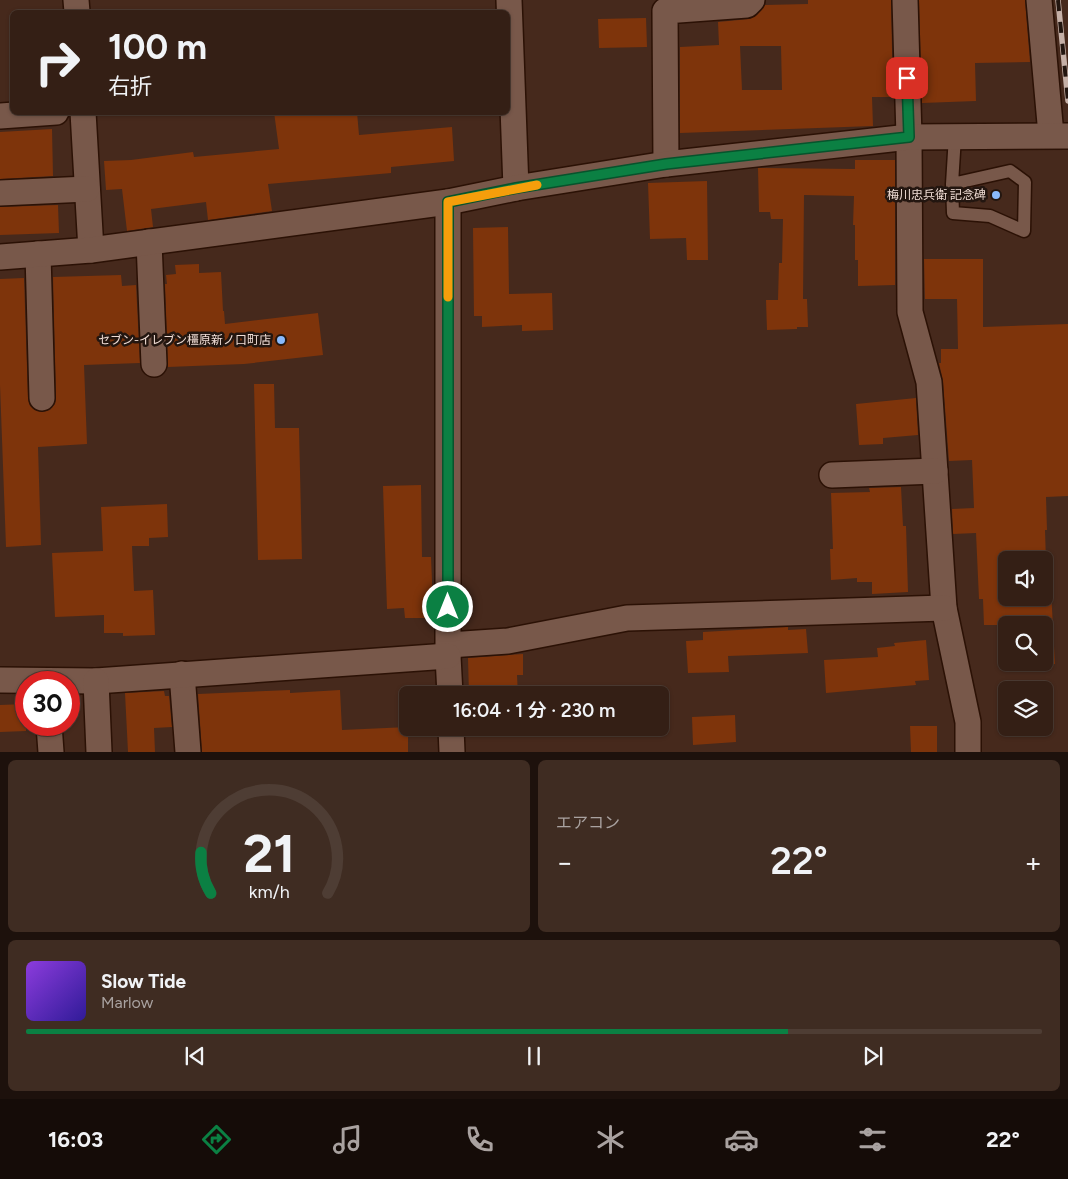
<!DOCTYPE html>
<html lang="ja">
<meta charset="utf-8">
<style>
body{margin:0;font-family:Figtree,"Noto Sans JP",sans-serif;background:#3f2c22;color:#f1f3f6;height:100vh;display:flex;flex-direction:column;font-size:19px;white-space:nowrap}
*{box-sizing:border-box;margin:0}
p{font-size:16px;color:#a9a2a0}
.icon{flex:none;width:28px;height:28px;fill:none;stroke:currentColor;stroke-width:2;stroke-linecap:round;stroke-linejoin:round}
.map{position:relative;height:752px;overflow:hidden}
.side{display:flex;flex-direction:column;gap:8px;padding:8px;background:#1d110c;flex:1}
.side>*{flex:none}
.guide{position:absolute;left:10px;top:10px;width:500px;height:105px;border-radius:8px;box-shadow:0 1px 4px #0004,0 0 0 1px #4e3d34;background:#341f15;color:#f1f3f6;overflow:hidden}
.tools{position:absolute;left:998px;top:551px;display:grid;gap:10px}
.tools a{display:grid;place-items:center;width:55px;height:55px;border-radius:8px;background:#341f15;box-shadow:0 1px 4px #0004,0 0 0 1px #4e3d34;font-size:25px}
.speed{position:absolute;left:15px;top:671px;display:flex;gap:10px;font-size:25px;font-weight:700;text-align:center}
.speed>*{display:grid;place-content:center;width:65px;height:65px;border-radius:50%;background:#341f15;box-shadow:0 1px 4px #0004,0 0 0 1px #4e3d34;line-height:1}
.speed .limit{border:8px solid #d22;background:#fff;color:#111}
.pin{position:absolute;display:grid;place-items:center;width:42px;height:42px;color:#fff;margin:-21px;border-radius:10px;box-shadow:0 2px 8px #0006}
.me{position:absolute;width:55px;margin:-28px;rotate:0deg;stroke-linejoin:round;filter:drop-shadow(0 0 4px #0008)}
.turn{display:flex;align-items:center;gap:18px;height:105px;padding:0 15px;font-size:22px}
.turn .icon{width:65px;height:65px;stroke-width:2.5}
.turn b{display:block;font-size:35px;line-height:42px}
.big{font-size:38px;font-weight:600;line-height:1.1}
.side .tile{flex:1;display:flex;flex-direction:column;justify-content:center;gap:8px;min-width:0;padding:0 18px;border-radius:8px;background:#3f2c22}
.side .dial{align-items:center;gap:0}
.dial svg{height:130px;overflow:visible;fill:none;stroke:#4e3d34;stroke-width:7;stroke-linecap:round;text-anchor:middle}
.dial text{fill:#f1f3f6;stroke:none}
.song{display:flex;align-items:center;gap:15px}
.cover{width:60px;height:60px;border-radius:8px;background:linear-gradient(135deg,hsl(270 70% 55%),hsl(250 70% 35%))}
.played{height:5px;border-radius:2px;background:linear-gradient(90deg,#0b8043 75%,#4e3d34 75%)}
.keys{display:flex;justify-content:space-around;direction:ltr}
.heat{display:flex;justify-content:space-between;align-items:center;font-size:28px;direction:ltr}
.side .tiles{flex:1;display:grid;gap:8px;grid-template-columns:1fr 1fr}
.tile:last-child{grid-column:span 2}
.trip{position:absolute;left:399px;top:686px;width:270px;height:50px;border-radius:8px;background:#341f15;box-shadow:0 1px 4px #0004,0 0 0 1px #4e3d34;font-weight:600;line-height:50px;text-align:center}
.dock{display:flex;height:80px;justify-content:space-around;align-items:center;background:#150c08;color:#a9a2a0}
.dock .icon{width:35px;height:35px}
.dock .current{color:#0b8043}
.dock b{font-size:22px;color:#f1f3f6}
.map>svg:first-child{display:block}
.building{fill:#7e340b;fill-rule:evenodd}
.lines{fill:none;stroke-linecap:round;stroke-linejoin:round}
.lane-casing{stroke:#2b1105;stroke-width:15}
.street-casing{stroke:#2b1105;stroke-width:28}
.lane{stroke:#78584a;stroke-width:12}
.street{stroke:#78584a;stroke-width:25}
.rail-casing{stroke:#c5b0a7;stroke-width:5.5}
.rail{stroke:#231610;stroke-width:4;stroke-dasharray:11;stroke-linecap:butt}
.route-casing{stroke:#07532c;stroke-width:12}
.route{stroke:#0b8043;stroke-width:9}
.slow{stroke:#f59e0b;stroke-width:9}
.poi-dot{fill:#89bafc;stroke:#231610;stroke-width:2}
.labels{text-anchor:middle;stroke-width:5;stroke-linejoin:round;paint-order:stroke}
.poi-label{font-size:12px;fill:#f0ddd5;stroke:#231610;text-anchor:end}
</style>
<div class="map">
<svg width="1068" height="752" viewBox="0 0 1068 752">
<rect width="100%" height="100%" fill="#46291c"/>
<g class="building">
<path d="M808,0H891L893,97H872L873,126L680,133V47L719,45L718,22L749,19L757,15L765,5L808,4ZM740,46H781L782,90H742Z"/>
<polygon points="919,0 1025,0 1030,62 975,63 976,101 922,103"/>
<polygon points="646,18 647,47 599,48 598,19"/>
<polygon points="274,112 357,112 359,135 452,127 454,161 391,167 391,173 268,184 272,211 208,220 206,202 151,209 153,227 127,231 122,189 106,190 104,161 131,160 193,152 194,157 279,149"/>
<polygon points="52,129 53,176 0,179 0,132"/>
<polygon points="855,160 895,160 895,285 858,286 858,260 855,260 855,225 853,225 854,196 804,195 803,299 807,299 808,327 797,327 797,329 767,330 766,300 778,300 779,263 782,263 783,219 771,219 770,212 759,212 758,168 855,169"/>
<polygon points="707,181 708,260 687,260 686,238 650,239 648,183"/>
<polygon points="58,205 59,233 0,235 0,207"/>
<polygon points="508,227 509,294 552,293 553,330 522,331 522,325 482,327 482,316 474,316 473,228"/>
<path d="M924,259H983V327L1068,324V496L1046,497L1047,530H1045L1047,591L1051,590L1055,664L1014,666V662H1044V625H984L983,599H979L976,533L953,534L952,509L974,508L972,460L949,461L943,381L939,363H941V349H958L957,299H925ZM1006,560H1044V598H1006Z"/>
<polygon points="199,264 199,273 221,272 223,311 224,311 225,324 318,313 323,355 244,364 168,367 165,284 167,284 166,275 176,274 175,265"/>
<polygon points="121,275 122,286 136,285 140,363 84,365 87,444 38,447 41,545 6,547 0,385 0,279 24,278 28,398 30,406 35,410 42,412 50,410 55,404 56,398 53,277"/>
<polygon points="254,384 274,384 275,428 299,428 302,559 258,560"/>
<polygon points="916,398 918,435 883,438 883,444 859,445 856,404"/>
<polygon points="421,485 422,557 431,557 433,606 427,606 427,618 405,618 404,608 387,609 383,486"/>
<polygon points="901,487 903,526 906,526 908,592 872,594 872,582 857,582 857,578 831,580 830,549 833,549 831,493 870,492 869,488"/>
<polygon points="167,504 168,537 149,538 149,546 132,546 134,591 153,590 155,635 123,636 123,633 104,633 104,615 55,617 52,553 103,551 101,507"/>
<polygon points="788,627 788,630 806,629 808,653 728,656 729,672 688,673 686,641 703,640 703,632"/>
<polygon points="926,640 929,680 915,681 916,685 826,693 824,660 878,657 877,648 895,646 894,643"/>
<polygon points="523,654 523,675 517,675 518,695 469,695 468,658"/>
<polygon points="290,690 290,693 340,690 342,730 408,727 408,752 202,752 198,694"/>
<polygon points="164,691 165,696 169,696 172,727 154,728 155,752 128,752 125,693"/>
<polygon points="26,704 26,731 0,732 0,705"/>
<polygon points="735,715 736,742 693,745 692,717"/>
<polygon points="910,726 937,726 937,752 911,752"/>
</g>
<g class="lines">
<defs>
<polyline id="lane" points="952,184 1010,171 1025,182 1024,231 990,216 953,213 952,184 955,136"/>
<g id="street">
<polyline points="76,0 77,12"/>
<polyline points="509,0 516,188"/>
<polyline points="905,0 909,137 910,312 929,382 944,608 968,722 968,752"/>
<polyline points="1039,0 1051,135"/>
<polyline points="83,112 91,250"/>
<polyline points="0,116 56,112"/>
<polyline points="666,164 665,11 747,5 752,0"/>
<polyline points="0,193 87,189"/>
<polyline points="448,202 448,656 450,695"/>
<polyline points="149,242 154,364"/>
<polyline points="38,254 42,398"/>
<polyline points="0,257 91,250 448,202 516,188 666,164 909,137 1068,136"/>
<polyline points="832,475 935,471"/>
<polyline points="449,645 508,641 627,618 944,608"/>
<polyline points="182,674 188,752"/>
<polyline points="0,680 96,681 448,656"/>
<polyline points="96,681 99,752"/>
<polyline points="49,725 51,752"/>
<polyline points="451,728 452,752"/>
</g>
</defs>
<use href="#lane" class="lane-casing"/>
<use href="#street" class="street-casing"/>
<use href="#lane" class="lane"/>
<use href="#street" class="street"/>
<defs>
<polyline id="rail" points="1058,0 1068,101"/>
</defs>
<use href="#rail" class="rail-casing"/>
<use href="#rail" class="rail"/>
</g>
<g class="lines">
<defs>
<polyline id="route" points="448,607 448,202 516,188 666,164 909,137 907,78"/>
</defs>
<use href="#route" class="route-casing"/>
<use href="#route" class="route"/>
<polyline class="slow" points="448,297 448,202 537,185"/>
</g>
<g class="poi-dot">
<circle cx="996" cy="195" r="5"/>
<circle cx="281" cy="340" r="5"/>
</g>
<g class="labels">
<g class="poi-label">
<text x="986" y="199">梅川忠兵衛 記念碑</text>
<text x="271" y="344">セブン-イレブン橿原新ノ口町店</text>
</g>
</g>
</svg>
<div class="tools">
<a><svg class="icon" aria-label="sound" viewBox="0 0 24 24"><path d="M4 9h4l5-4v14l-5-4H4zM17 9q2 3 0 6"/></svg></a>
<a><svg class="icon" aria-label="search" viewBox="0 0 24 24"><circle cx="10" cy="10" r="6"/><path d="M15 15l6 6"/></svg></a>
<a><svg class="icon" aria-label="layers" viewBox="0 0 24 24"><path d="M12 4l9 5-9 5-9-5zM3 14l9 5 9-5"/></svg></a>
</div>
<div class="speed"><div class="limit">30</div></div>
<div class="pin" style="left:907px;top:78px;background:#d93025"><svg class="icon" aria-label="arrive" viewBox="0 0 24 24"><path d="M6 21V4h12l-3 4 3 4H6"/></svg></div>
<svg class="me" style="left:448px;top:607px" viewBox="-20 -20 40 40"><circle r="17" fill="#0b8043" stroke="#fff" stroke-width="3"/><path d="M0-11L8 9 0 5-8 9z" fill="#fff"/></svg>
<div class="trip">16:04 · 1 分 · 230 m</div>
<div class="guide">
<div class="turn"><svg class="icon" aria-label="right" viewBox="0 0 24 24"><path d="M7 20v-9h11M14 6l5 5-5 5"/></svg><div><b>100 m</b>右折</div></div>
</div>
</div>
<section class="side">
<div class="tiles">
<div class="tile dial"><svg viewBox="0 0 100 80">
<path d="M14 69A42 42 0 1 1 86 69"/>
<path d="M14 69A42 42 0 0 1 8 44" stroke="#0b8043"/>
<text x="50" y="56" font-size="32" font-weight="700">21</text>
<text x="50" y="72" font-size="11">km/h</text>
</svg></div>
<div class="tile"><p>エアコン</p>
<div class="heat"><a>−</a><b class="big">22°</b><a>+</a></div>
</div>
<div class="tile">
<div class="song"><i class="cover"></i><div><b>Slow Tide</b><p>Marlow</p></div></div>
<div class="played"></div>
<div class="keys"><svg class="icon" aria-label="previous" viewBox="0 0 24 24"><path d="M18 5L8 12l10 7zM5 5v14"/></svg><svg class="icon" aria-label="pause" viewBox="0 0 24 24"><path d="M8 5v14M16 5v14"/></svg><svg class="icon" aria-label="next" viewBox="0 0 24 24"><path d="M6 5l10 7-10 7zM19 5v14"/></svg></div>
</div>
</div>
</section>
<nav class="dock">
<b>16:03</b>
<svg class="icon current" aria-label="directions" viewBox="0 0 24 24"><path d="M12 3l9 9-9 9-9-9zM9 14v-3h6M13 9l2 2-2 2"/></svg>
<svg class="icon" aria-label="music" viewBox="0 0 24 24"><path d="M9 18V5l10-2v13"/><circle cx="6" cy="18" r="3"/><circle cx="16" cy="16" r="3"/></svg>
<svg class="icon" aria-label="phone" viewBox="0 0 24 24"><path d="M5 4h4l2 5-3 2q2 4 5 5l2-3 5 2v4C11 20 4 13 5 4z"/></svg>
<svg class="icon" aria-label="climate" viewBox="0 0 24 24"><path d="M12 3v18M4 7l16 10M4 17L20 7"/></svg>
<svg class="icon" aria-label="car" viewBox="0 0 24 24"><path d="M5 17H2v-5l4-1 3-4h7l3 4 3 1v5h-3M9 17h6M6 11h13"/><circle cx="7" cy="17" r="2"/><circle cx="17" cy="17" r="2"/></svg>
<svg class="icon" aria-label="filters" viewBox="0 0 24 24"><path d="M4 7h16M4 17h16"/><circle cx="9" cy="7" r="2"/><circle cx="15" cy="17" r="2"/></svg>
<b>22°</b>
</nav>
